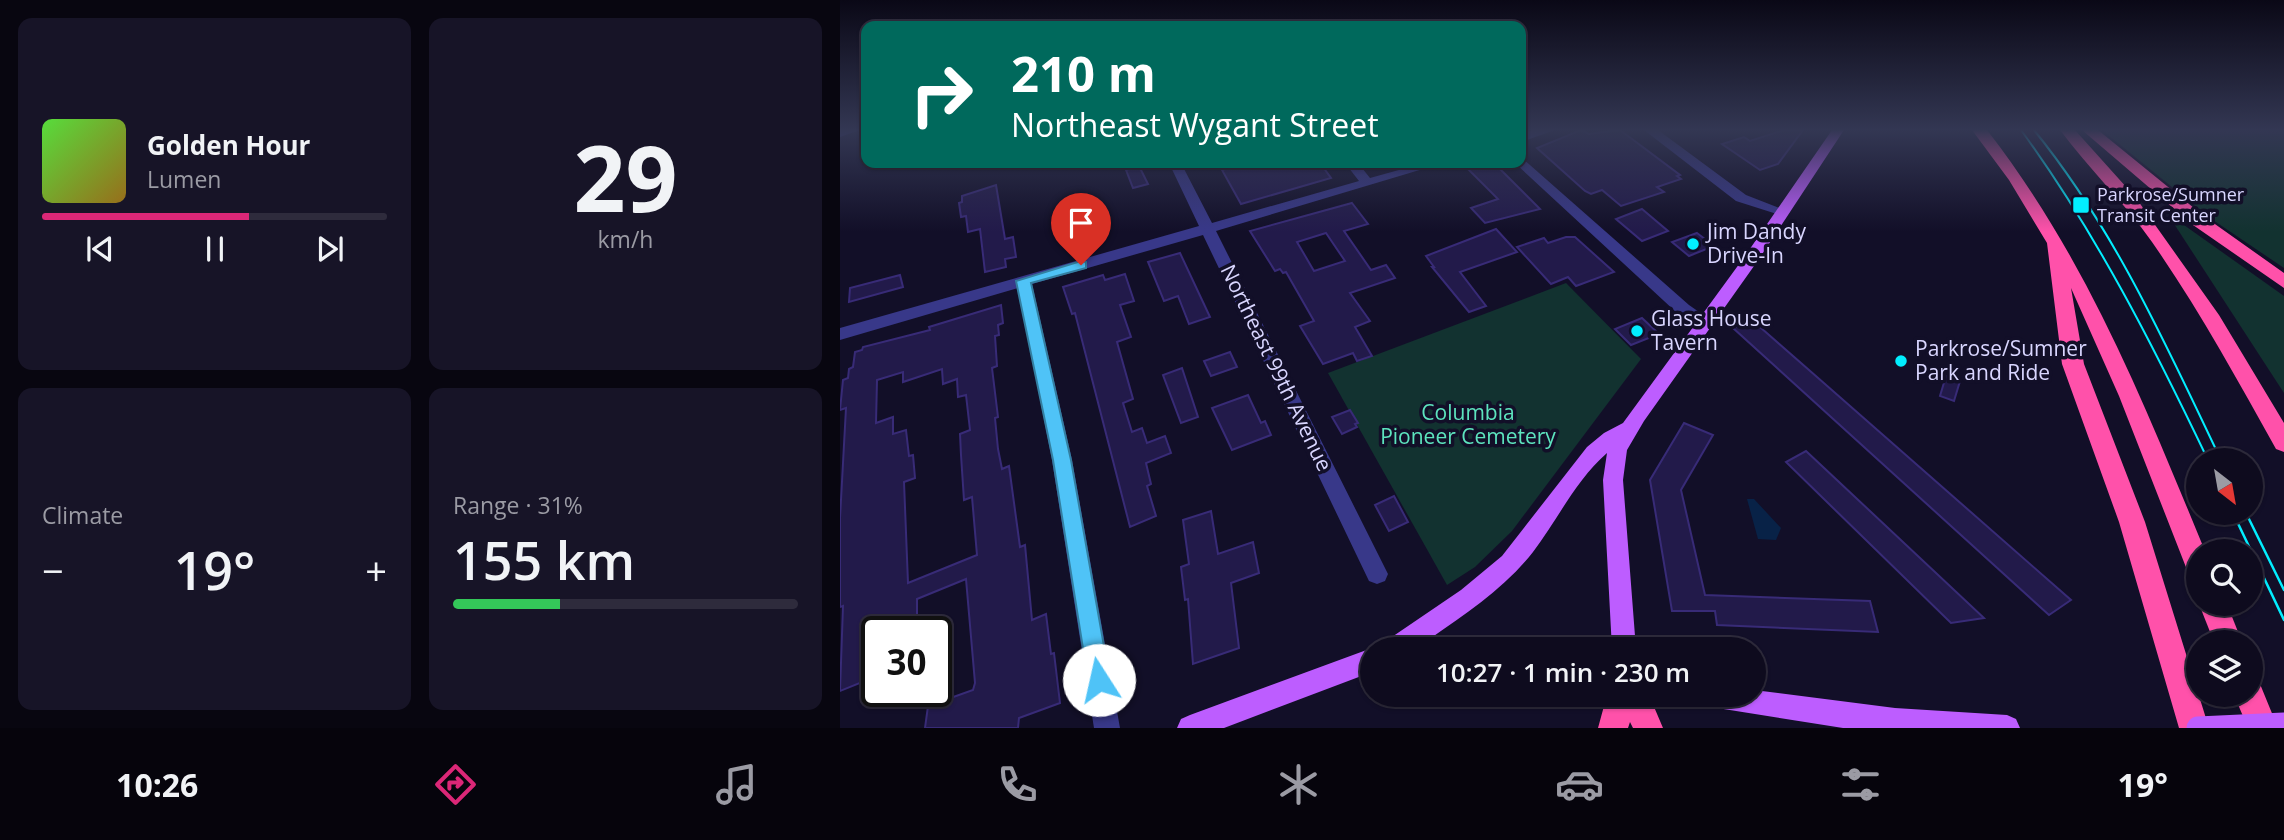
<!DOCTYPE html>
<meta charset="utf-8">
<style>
body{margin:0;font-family:"Open Sans",sans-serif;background:#171427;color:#f1f3f6;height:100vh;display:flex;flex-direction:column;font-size:26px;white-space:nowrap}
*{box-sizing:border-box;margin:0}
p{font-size:23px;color:#9b9ba4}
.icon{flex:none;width:38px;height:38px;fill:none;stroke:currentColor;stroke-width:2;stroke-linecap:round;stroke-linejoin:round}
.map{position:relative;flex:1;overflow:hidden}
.drawer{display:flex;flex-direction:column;gap:18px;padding:18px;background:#080610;width:840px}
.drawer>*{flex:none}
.top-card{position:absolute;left:21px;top:21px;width:665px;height:147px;border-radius:14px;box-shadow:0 2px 5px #0004,0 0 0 2px #2e2b3c;background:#00695c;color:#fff;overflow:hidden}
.needle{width:46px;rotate:149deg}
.buttons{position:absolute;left:1346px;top:448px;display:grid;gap:14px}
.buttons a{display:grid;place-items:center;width:77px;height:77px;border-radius:50%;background:#0e0b1e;box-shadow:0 2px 5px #0004,0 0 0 2px #2e2b3c;font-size:35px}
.speed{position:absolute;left:21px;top:616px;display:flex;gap:14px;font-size:35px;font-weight:700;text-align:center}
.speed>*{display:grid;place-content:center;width:91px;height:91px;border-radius:50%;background:#0e0b1e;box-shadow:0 2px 5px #0004,0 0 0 2px #2e2b3c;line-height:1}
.speed .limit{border:4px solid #111;border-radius:10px;background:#fff;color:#111}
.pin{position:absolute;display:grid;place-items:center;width:60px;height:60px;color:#fff;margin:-72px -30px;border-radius:50% 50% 50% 0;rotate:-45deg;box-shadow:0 0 7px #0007}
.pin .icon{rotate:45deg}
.me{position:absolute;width:77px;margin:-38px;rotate:350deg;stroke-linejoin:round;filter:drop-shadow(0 0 5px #0008)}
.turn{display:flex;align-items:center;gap:24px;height:147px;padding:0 35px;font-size:32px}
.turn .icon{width:91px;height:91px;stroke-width:2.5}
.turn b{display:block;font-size:49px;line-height:60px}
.big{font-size:52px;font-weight:600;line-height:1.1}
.drawer .card{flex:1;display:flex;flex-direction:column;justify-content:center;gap:10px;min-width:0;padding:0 24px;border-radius:14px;background:#171427}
.drawer .dial{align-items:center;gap:0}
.dial b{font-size:91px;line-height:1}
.song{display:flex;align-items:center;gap:21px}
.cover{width:84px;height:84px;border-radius:10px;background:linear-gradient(135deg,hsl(110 70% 55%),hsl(40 70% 35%))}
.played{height:7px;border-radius:4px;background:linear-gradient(90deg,#db2777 60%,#2e2b3c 60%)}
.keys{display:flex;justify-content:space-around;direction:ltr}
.heat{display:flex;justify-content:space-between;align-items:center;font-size:38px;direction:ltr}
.charge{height:10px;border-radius:5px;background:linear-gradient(90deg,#34c759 31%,#2e2b3c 0)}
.drawer .tiles{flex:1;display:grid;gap:18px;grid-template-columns:repeat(2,1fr)}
.trip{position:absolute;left:520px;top:637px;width:406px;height:70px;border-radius:35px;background:#0e0b1e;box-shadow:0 2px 5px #0004,0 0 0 2px #2e2b3c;font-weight:600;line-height:70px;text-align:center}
.tabs{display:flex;height:112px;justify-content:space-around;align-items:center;background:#06040c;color:#9b9ba4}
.tabs .icon{width:49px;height:49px}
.tabs .active{color:#db2777}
.tabs b{font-size:32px;color:#f1f3f6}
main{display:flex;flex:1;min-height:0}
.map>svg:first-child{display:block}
.green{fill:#123230}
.water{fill:#082247}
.building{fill:#221a4a;stroke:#382b77;stroke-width:2;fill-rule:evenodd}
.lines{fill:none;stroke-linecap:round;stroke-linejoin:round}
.minor{fill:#383889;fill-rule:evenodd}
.tertiary{fill:#383889;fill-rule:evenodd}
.primary{fill:#bd5dff;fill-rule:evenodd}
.motorway{fill:#ff51aa;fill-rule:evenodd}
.tram-far1{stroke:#02eeff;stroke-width:2}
.tram{stroke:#02eeff;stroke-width:2.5}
.primary-bridge{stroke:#bd5dff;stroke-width:23}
.route{fill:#4fc3f7;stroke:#337fa1;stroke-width:2}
.poi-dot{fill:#02eeff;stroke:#120f28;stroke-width:2.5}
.labels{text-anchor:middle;stroke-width:7;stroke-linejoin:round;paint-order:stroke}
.far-poi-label{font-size:18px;fill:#d9d6ff;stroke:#120f28;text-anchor:start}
.poi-label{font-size:21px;fill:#d9d6ff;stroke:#120f28;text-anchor:start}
.street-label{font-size:21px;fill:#d9d6ff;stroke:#120f28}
.park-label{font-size:21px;fill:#5de4be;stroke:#120f28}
</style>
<main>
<section class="drawer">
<div class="tiles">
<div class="card">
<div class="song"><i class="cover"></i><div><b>Golden Hour</b><p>Lumen</p></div></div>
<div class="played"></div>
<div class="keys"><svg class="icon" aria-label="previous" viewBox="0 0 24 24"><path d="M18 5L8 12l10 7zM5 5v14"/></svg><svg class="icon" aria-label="pause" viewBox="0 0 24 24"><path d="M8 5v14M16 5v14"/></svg><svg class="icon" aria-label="next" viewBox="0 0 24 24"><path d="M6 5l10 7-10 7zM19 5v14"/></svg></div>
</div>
<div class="card dial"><b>29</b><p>km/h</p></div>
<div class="card"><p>Climate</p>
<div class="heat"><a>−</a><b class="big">19°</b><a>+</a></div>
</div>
<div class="card"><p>Range · 31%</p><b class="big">155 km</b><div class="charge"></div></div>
</div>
</section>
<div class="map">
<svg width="1444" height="728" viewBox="0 0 1444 728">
<rect width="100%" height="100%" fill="#120f28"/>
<g class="green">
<polygon points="1262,130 1444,130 1444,268 1370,218"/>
<polygon points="1327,213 1444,296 1444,393"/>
<polygon points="726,283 801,359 672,531 635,567 607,585 488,373"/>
</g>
<polygon class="water" points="907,499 914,499 941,528 936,540 918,539"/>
<g class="building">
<polygon points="741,130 749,134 780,130 840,175 837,176 841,179 817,187 824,192 781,206 762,190 751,194 745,191 697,148"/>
<polygon points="944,130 963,130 938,164 920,170 882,144 904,137 910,141"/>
<polygon points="390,163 480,163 491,178 401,204 382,170 393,167"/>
<polygon points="646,163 654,163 700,209 645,223 631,208 658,199 627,168"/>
<polygon points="299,166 308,184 293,188 286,170"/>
<polygon points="156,185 165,239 173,237 176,257 165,259 166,267 145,272 140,229 128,232 126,216 121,217 119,203 122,202 122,196"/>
<path d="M512,203L528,224L504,231L531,270L546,265L555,278L510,293L530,321L515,327L532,356L517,361L513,353L483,364L460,326L474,321L446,272L443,273L440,269L435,271L410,231ZM486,233L505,261L474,271L457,242Z"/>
<polygon points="802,209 828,231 802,241 776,219"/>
<polygon points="656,229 677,252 620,272 646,306 629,312 592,267 594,267 586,256"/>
<polygon points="857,233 874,246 849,256 832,242"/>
<polygon points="726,237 735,237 774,272 736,286 728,277 711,284 677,247 704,238 708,243"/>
<polygon points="340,253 370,317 349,324 338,296 324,301 308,262"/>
<polygon points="285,274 294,301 280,305 291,337 277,342 293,399 283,403 292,432 302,428 307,443 325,436 331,453 306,463 311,484 307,486 316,516 290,527 235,313 232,314 223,287 263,275 265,280"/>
<polygon points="60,275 63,287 9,302 10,288"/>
<path d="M161,305L163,323L158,325L159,335L155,336L157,366L152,368L158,417L155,418L158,449L162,469L169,466L180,547L185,545L192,620L206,614L211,654L214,653L220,703L179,718L178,728H85L88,706L133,690L135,683L126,579L77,599V632H37V676L0,691L3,606L0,607V518L6,408L0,410L3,380L8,378L9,369L13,367L15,352L22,350L23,347L90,330L89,327ZM102,369L103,384L117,379L118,397L126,395L130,430L120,434L121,455L124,500L132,497L137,555L68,583L64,482L75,478L73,455L69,456L66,430L53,434V417L36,423L37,380L63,372V382Z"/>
<polygon points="802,318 819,334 791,345 775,329"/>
<polygon points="912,320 977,377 1231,600 1209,615 893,328"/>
<polygon points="390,352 397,367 371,376 364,361"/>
<polygon points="342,368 358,417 341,423 323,375"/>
<polygon points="1106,376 1120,381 1114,401 1100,396"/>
<polygon points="408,395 421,423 425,421 431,435 392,450 372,408"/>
<polygon points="510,410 518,423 515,424 517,427 502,434 492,417"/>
<polygon points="844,423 873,435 841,490 865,595 1030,601 1038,632 877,625 875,611 832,611 810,480"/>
<polygon points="966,451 1144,618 1111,623 946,462"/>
<polygon points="554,496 568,522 549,531 535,505"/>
<polygon points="371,511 378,554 413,542 419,573 391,583 399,648 353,664 348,599 345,600 341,567 349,564 343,520"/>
</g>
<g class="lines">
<g class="minor">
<polygon points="694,130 715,130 681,142 681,134"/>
<polygon points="804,130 818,130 906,195 950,212 943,216 896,201"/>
<polygon points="681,157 849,305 872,321 870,325 858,325 837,313 676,164 681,163"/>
<polygon points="329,163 341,163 372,223 519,181 505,163 518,163 530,178 584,163 603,163 376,231 548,574 545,581 537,584 529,581 363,235 192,284 232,460 280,728 254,728 212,460 178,288 0,340 0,328 359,226"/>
</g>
<polygon class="tertiary" points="0,130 20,130 0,137"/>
<g class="primary">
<path d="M992,130H1004L919,259L804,421L787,450L783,480L796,649H772L763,480L767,453C736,480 718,519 693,552C666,587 627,613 591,638H635L643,641L647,649H542L546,641L621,590L662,556L747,447L764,433L783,423L905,256Z"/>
<polygon points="532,648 534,649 532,649 532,672 384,728 337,728 341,719 350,715"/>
<polygon points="914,690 1055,708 1167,715 1176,719 1180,728 1003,728 871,707 862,704 858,695 914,695"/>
</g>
<g class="motorway">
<path d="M1132,130H1147C1247,259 1303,401 1365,551H1358V579L1349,575L1279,396L1231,288L1244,364L1305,522L1369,728H1339L1279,522L1222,364L1207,243L1169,180Z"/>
<path d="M1220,130H1235L1296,198L1379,315L1444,423V452L1436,449C1397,379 1358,308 1312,242C1284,202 1249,169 1220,130Z"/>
<polygon points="1242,130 1258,130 1365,217 1444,273 1444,288 1353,225"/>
<polygon points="1359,604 1387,604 1402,642 1374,642"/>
<polygon points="1410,681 1420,684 1438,728 1408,728 1394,695 1410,695"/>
<polygon points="767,695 809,695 823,728 793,728 790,722 788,728 758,728"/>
</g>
<g class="tram-far1">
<path d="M1181,130C1256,233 1313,345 1368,460"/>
<path d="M1194,130C1275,230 1326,345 1381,460"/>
</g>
<g class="tram">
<polyline points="1393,513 1444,620"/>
<polyline points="1406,513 1444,590"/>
</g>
<polyline class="primary-bridge" points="1358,728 1444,724"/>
</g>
<linearGradient id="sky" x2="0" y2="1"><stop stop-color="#0a0816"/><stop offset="0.56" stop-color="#333753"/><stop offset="1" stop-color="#333753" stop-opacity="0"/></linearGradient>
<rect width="1444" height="232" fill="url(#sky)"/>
<polygon class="route" points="241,261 246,262 246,268 191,283 231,460 270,680 267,688 259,691 251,688 248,680 213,460 176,281"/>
<g class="poi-dot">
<rect x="1232" y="196" width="18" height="18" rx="3.5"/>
<circle cx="853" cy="244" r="7"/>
<circle cx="797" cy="331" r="7"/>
<circle cx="1061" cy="361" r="7"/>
</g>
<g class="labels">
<g class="far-poi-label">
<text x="1257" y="201">Parkrose/Sumner<tspan x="1257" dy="21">Transit Center</tspan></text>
</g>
<g class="poi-label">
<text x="867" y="239">Jim Dandy<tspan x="867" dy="24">Drive-In</tspan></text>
<text x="811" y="326">Glass House<tspan x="811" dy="24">Tavern</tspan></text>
<text x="1075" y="356">Parkrose/Sumner<tspan x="1075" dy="24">Park and Ride</tspan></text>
</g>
<g class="street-label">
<text transform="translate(436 368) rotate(64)" y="7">Northeast 99th Avenue</text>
</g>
<g class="park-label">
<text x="628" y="420">Columbia<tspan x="628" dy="24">Pioneer Cemetery</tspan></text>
</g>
</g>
</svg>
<div class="buttons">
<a><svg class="needle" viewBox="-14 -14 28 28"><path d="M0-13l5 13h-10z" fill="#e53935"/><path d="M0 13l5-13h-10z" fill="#9b9ba4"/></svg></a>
<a><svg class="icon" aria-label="search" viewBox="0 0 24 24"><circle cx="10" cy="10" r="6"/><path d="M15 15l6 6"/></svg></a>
<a><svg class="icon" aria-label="layers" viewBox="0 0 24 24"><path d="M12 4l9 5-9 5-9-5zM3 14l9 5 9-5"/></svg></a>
</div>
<div class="speed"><div class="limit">30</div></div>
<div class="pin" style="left:241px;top:265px;background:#d93025"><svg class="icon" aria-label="arrive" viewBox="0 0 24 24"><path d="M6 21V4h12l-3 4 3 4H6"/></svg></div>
<svg class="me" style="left:259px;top:680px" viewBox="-20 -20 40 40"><circle r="19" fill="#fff"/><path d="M0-13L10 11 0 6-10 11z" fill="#4fc3f7"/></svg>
<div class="trip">10:27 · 1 min · 230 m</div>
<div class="top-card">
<div class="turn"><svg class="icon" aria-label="right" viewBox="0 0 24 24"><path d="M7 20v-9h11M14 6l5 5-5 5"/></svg><div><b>210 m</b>Northeast Wygant Street</div></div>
</div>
</div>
</main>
<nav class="tabs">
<b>10:26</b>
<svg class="icon active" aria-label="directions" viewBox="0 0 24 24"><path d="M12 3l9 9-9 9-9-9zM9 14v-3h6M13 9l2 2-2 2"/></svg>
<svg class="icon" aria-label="music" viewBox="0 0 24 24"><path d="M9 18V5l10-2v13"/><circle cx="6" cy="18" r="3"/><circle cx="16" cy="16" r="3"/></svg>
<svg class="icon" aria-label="phone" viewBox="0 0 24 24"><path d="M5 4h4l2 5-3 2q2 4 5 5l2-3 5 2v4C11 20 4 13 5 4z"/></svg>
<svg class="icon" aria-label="climate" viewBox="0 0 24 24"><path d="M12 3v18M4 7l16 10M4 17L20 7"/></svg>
<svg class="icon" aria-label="car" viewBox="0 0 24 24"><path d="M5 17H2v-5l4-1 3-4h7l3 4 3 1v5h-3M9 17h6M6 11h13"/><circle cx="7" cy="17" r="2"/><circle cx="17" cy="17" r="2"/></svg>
<svg class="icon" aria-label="filters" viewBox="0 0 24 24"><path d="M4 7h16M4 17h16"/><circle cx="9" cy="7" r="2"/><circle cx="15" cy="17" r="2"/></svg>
<b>19°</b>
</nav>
